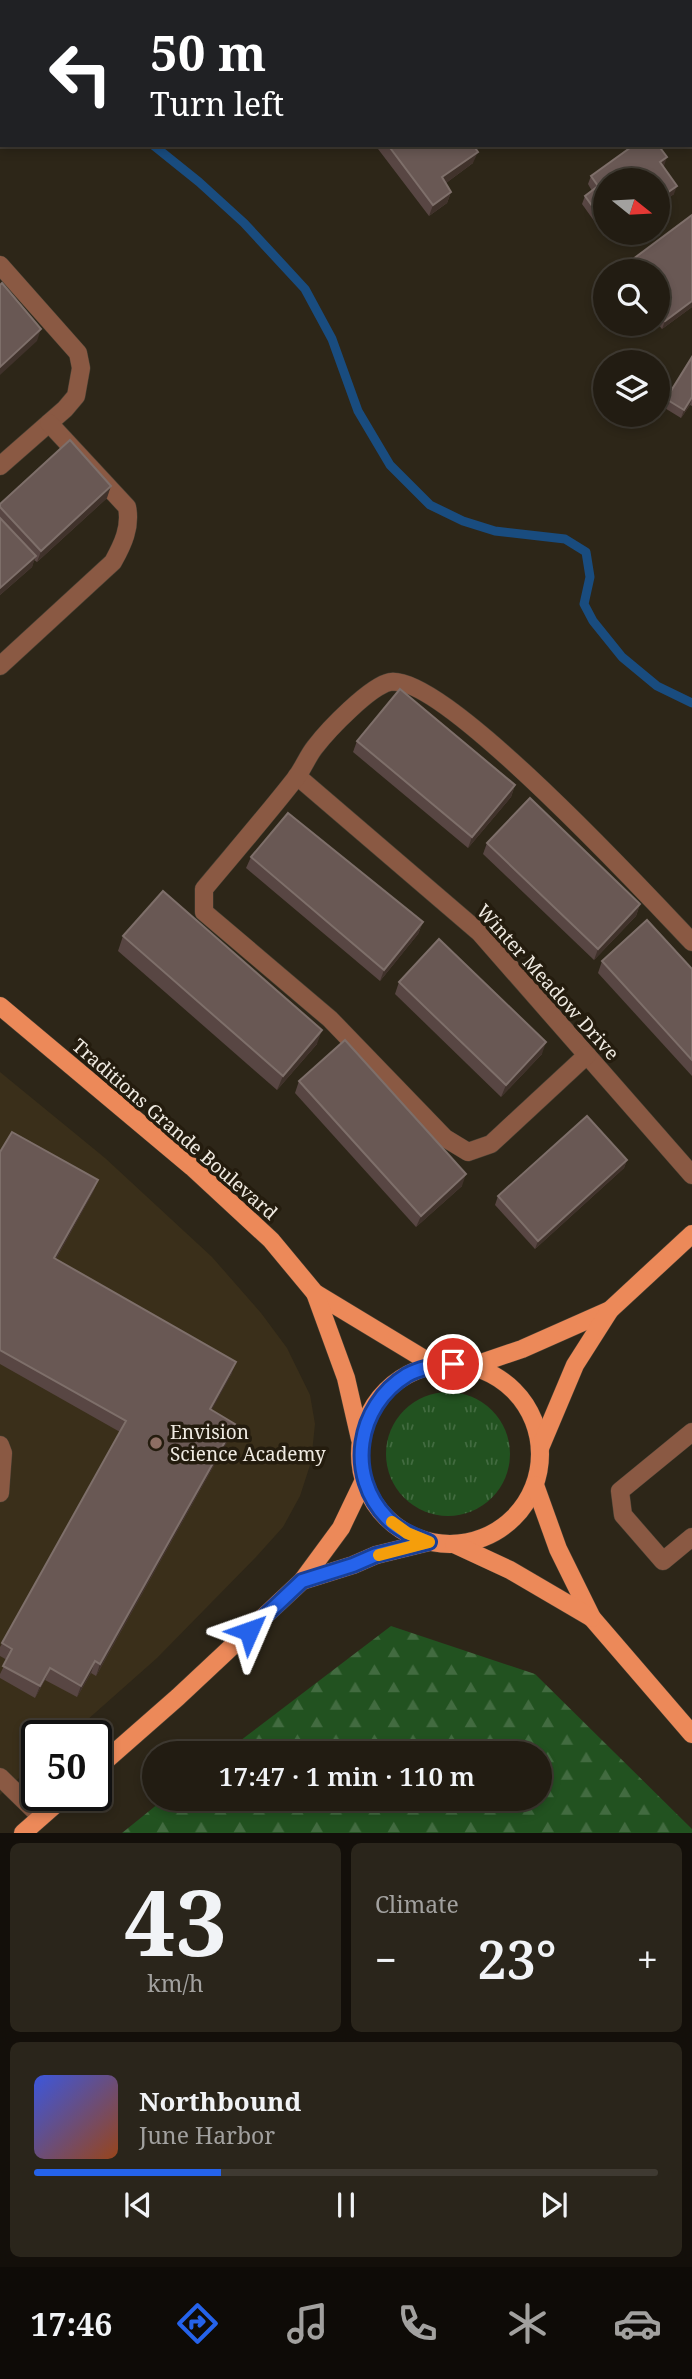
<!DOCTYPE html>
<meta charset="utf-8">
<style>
body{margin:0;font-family:"Noto Serif",serif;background:#2a251b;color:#f1f3f6;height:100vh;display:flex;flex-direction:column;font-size:26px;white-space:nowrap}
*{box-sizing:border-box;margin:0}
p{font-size:23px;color:#a2a19f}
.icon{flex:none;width:38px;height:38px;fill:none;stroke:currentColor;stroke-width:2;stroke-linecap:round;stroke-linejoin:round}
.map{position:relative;height:1833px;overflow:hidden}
.side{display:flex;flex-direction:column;gap:10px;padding:10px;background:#130f0a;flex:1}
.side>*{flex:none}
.hud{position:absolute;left:0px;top:0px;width:693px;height:147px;box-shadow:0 4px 10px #0003,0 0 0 2px #3f3a32;background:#202124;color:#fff;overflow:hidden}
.needle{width:46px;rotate:108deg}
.controls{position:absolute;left:593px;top:168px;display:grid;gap:14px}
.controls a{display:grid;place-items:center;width:77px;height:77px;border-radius:50%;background:#221c12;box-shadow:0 4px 10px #0003,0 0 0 2px #3f3a32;font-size:35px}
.speed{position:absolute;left:21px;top:1720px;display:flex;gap:14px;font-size:35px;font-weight:700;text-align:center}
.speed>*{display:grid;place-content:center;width:91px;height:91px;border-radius:50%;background:#221c12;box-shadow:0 4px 10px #0003,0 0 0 2px #3f3a32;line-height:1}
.speed .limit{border:4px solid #111;border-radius:10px;background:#fff;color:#111}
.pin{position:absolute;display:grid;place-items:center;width:60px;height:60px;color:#fff;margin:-30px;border:4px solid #fff;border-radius:50%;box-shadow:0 2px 7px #0007}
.me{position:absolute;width:77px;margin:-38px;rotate:47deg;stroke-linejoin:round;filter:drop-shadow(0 0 5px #0008)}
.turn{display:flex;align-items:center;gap:24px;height:147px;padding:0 35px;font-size:32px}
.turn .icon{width:91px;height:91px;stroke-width:2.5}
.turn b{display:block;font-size:49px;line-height:60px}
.big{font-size:52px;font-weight:600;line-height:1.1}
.side .card{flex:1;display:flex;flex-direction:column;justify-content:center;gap:10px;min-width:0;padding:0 24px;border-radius:10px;background:#2a251b}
.side .dial{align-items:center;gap:0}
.dial b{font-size:91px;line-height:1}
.song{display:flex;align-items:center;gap:21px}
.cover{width:84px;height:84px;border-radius:10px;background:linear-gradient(135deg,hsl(230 70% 55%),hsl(20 70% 35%))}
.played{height:7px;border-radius:4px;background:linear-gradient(90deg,#2563eb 30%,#3f3a32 30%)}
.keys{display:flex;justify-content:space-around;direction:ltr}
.heat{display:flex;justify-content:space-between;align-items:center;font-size:38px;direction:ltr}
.side .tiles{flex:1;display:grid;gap:10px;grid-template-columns:1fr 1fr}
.card:last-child{grid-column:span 2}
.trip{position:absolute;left:142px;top:1741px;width:410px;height:70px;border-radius:35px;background:#221c12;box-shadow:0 4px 10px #0003,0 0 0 2px #3f3a32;font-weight:600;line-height:70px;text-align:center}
.dock{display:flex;height:112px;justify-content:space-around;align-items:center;background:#0e0b07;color:#a2a19f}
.dock .icon{width:49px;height:49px}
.dock .on{color:#2563eb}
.dock b{font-size:32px;color:#f1f3f6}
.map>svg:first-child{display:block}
.built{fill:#3a2f1a}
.grass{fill:url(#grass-tufts)}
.forest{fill:url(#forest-firs)}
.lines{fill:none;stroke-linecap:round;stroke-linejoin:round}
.stream{stroke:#194c7f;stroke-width:9}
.minor-casing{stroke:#484134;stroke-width:19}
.major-casing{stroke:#484134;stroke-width:19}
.minor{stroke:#8a5943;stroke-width:18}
.major{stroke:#ec8959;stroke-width:18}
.wall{fill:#584643}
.shaded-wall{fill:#40322b}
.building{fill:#695854;stroke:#7e6f6a;stroke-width:2}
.route-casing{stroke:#184099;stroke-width:18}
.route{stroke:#2563eb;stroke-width:12}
.slow{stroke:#f59e0b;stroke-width:12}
.education-dot{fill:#8d6e63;stroke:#241c0e;stroke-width:2.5}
.labels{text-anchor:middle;stroke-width:7;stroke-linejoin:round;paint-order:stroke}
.street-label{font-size:19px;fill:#efeae1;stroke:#241c0e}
.poi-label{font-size:19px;fill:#efeae1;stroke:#241c0e;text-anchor:start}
</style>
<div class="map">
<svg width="692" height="1833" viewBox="0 0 692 1833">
<defs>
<pattern id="grass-tufts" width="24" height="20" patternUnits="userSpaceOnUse" patternTransform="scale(1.75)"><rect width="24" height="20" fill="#225220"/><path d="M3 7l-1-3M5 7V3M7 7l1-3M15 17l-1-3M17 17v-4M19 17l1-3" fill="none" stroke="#426b40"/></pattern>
<pattern id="forest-firs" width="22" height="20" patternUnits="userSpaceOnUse" patternTransform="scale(1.75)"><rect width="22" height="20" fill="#225220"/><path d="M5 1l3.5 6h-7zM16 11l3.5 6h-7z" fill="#426b40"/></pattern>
</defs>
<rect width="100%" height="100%" fill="#2d2618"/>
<polygon class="built" points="0,1072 105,1158 212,1257 261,1313 287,1348 310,1395 315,1424 311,1462 300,1496 283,1527 256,1557 157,1658 69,1736 37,1736 37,1762 0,1795"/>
<circle class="grass" cx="448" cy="1454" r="62"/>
<polygon class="forest" points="391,1626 535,1674 692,1829 692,1833 122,1833 164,1799 539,1799 539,1754 224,1753"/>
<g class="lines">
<g class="stream">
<polyline points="0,53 2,54"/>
<polyline points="153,145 199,182 244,223 305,289 332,339 358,411 390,465 430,505 463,521 495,531 565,539 586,552 590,577 584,604 593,621 622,657 657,686 692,703"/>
</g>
<defs>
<g id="minor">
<polyline points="638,0 639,2"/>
<polyline points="388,2 391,0"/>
<polyline points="691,99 692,100"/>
<polyline points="0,265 78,353 81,368 76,396 65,409 0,466"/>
<path d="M0,666L113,562C123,544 131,527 127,507L49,423"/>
<polyline points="297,776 480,933 692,1175"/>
<path d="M587,1055L491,1144L468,1152L445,1138L330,1019L204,912V889C234,853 266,816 295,779C303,769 307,757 315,747C328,730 370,686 390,682C443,673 649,897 692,942"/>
<polyline points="692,1432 620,1491 623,1515 663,1561 692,1537"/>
<polyline points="0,1445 3,1453 0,1493"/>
<polyline points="0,1777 41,1817"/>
</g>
<g id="major">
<polyline points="0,1006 192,1167 271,1240 315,1293 434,1365"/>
<polyline points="315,1293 346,1378 360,1439"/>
<circle cx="450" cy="1454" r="90"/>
<polyline points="472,1366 522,1349 610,1310"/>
<polyline points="540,1448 575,1365 610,1310 692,1234"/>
<polyline points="535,1485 558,1549 592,1618 692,1734"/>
<polyline points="454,1544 510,1570 592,1618"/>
<polyline points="302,1581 353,1565 376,1555 429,1542"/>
<polyline points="96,1769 178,1697 302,1581 341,1528 364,1480"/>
<polyline points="23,1833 65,1796"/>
</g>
</defs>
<use href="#minor" class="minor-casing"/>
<use href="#major" class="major-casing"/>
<use href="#minor" class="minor"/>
<use href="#major" class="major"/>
</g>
<g class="wall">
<polygon points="375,145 473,145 473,163 446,183 451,192 447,203 429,216"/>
<polygon points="663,166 674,194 658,205 658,180 606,180 606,219 597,225 582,204 585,196 592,191 588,184 591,176 664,166"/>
<polygon points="658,271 692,307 662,329 658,324"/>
<polygon points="692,357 692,406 690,405 681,418 663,407 666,399"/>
<polygon points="107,498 37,562 34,560 32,567 0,595 0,504"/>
<polygon points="357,741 515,785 511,797 468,848 353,752"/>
<polygon points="487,843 640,904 636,916 594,960 483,854"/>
<polygon points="251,857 423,922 418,934 380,981 246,868"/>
<polygon points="123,936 317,1044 277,1090 118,951"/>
<polygon points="602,961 692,969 692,1076 598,973"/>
<polygon points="399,982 542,1054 501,1097 395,994"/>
<polygon points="299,1081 462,1186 416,1227 295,1093"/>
<polygon points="0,1152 98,1180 93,1192 56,1259 232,1373 211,1410 231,1435 96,1676 91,1673 77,1697 45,1680 35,1698 0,1678 0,1674 7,1660 0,1656 0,1647 120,1432 0,1364"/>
<polygon points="627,1160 624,1168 535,1249 495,1205 498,1196"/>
</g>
<g class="shaded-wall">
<polygon points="478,152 473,163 438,189 442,177"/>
<polygon points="667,157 664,166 657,170 660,162"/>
<polygon points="677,186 674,194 658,205 658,199"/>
<polygon points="451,192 447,203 429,216 433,205"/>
<polygon points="606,213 606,219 597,225 600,217"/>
<polygon points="692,301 692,307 662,329 665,321"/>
<polygon points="41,329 37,341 0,375 0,367"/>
<polygon points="692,397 690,405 681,418 684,410"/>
<polygon points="111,486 107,498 37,562 41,551"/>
<polygon points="36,556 32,567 0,595 0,588"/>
<polygon points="515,785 511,797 468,848 472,837"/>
<polygon points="640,904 636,916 594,960 598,949"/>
<polygon points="423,922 418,934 380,981 384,970"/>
<polygon points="322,1030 317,1044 277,1090 283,1076"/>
<polygon points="546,1042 542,1054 501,1097 506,1085"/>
<polygon points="627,1160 624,1168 535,1249 538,1241"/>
<polygon points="466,1174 462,1186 416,1227 421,1216"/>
<polygon points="98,1180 93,1192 50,1270 54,1258"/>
<polygon points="236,1362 232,1373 206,1421 210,1409"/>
<polygon points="235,1424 231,1435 96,1676 100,1664"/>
<polygon points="95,1661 91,1673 77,1697 81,1686"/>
<polygon points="50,1668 45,1680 35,1698 40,1686"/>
</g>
<g class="building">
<polygon points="388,145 473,145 478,152 442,177 451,192 433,205"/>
<polygon points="634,145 658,145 667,157 660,162 677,186 658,199 658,180 606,180 606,213 600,217 585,196 598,186 591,176"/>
<polygon points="692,215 692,301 665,321 658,311 658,271 617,271"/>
<polygon points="2,283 41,329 0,367 0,285"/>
<polygon points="692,357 692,397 684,410 666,399"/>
<polygon points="70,440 111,486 41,551 0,507 0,504"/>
<polygon points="0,518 36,556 0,588"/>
<polygon points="400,689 515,785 472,837 357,741"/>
<polygon points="530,798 640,904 598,949 487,843"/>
<polygon points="288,813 423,922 384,970 251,857"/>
<polygon points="163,891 322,1030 283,1076 123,936"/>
<polygon points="647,920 692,969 692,1060 602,961"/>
<polygon points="439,939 546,1042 506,1085 399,982"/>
<polygon points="345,1040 466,1174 421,1216 299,1081"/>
<polygon points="587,1116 627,1160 538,1241 498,1196"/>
<polygon points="12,1132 98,1180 54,1258 236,1362 210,1409 235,1424 100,1664 95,1661 81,1686 50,1668 40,1686 3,1666 12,1649 2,1643 126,1421 0,1350 0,1152"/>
</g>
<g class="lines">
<defs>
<path id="route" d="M249,1631L302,1581L353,1565L376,1555L429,1542C414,1536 398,1530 387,1518C346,1476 356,1406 407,1375C421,1367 438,1365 453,1364"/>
</defs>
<use href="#route" class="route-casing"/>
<use href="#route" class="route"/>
<polyline class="slow" points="379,1555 429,1542 407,1533 392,1522"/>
</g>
<circle class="education-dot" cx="156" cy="1443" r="7"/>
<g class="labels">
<g class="street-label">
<text transform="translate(548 982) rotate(48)" y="7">Winter Meadow Drive</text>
<text transform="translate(175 1129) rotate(41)" y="7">Traditions Grande Boulevard</text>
</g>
<g class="poi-label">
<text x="170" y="1439">Envision<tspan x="170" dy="22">Science Academy</tspan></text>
</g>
</g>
</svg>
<div class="controls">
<a><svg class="needle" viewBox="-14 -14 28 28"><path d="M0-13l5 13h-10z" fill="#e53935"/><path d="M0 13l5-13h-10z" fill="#a2a19f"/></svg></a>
<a><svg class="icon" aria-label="search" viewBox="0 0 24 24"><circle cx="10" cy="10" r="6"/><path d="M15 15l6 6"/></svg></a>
<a><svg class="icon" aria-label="layers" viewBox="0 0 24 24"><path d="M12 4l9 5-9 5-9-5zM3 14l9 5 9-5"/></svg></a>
</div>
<div class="speed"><div class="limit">50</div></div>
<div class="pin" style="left:453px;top:1364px;background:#d93025"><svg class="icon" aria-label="arrive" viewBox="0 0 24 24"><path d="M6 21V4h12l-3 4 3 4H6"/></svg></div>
<svg class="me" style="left:249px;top:1631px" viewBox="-20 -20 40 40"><path d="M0-17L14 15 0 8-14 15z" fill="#2563eb" stroke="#fff" stroke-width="4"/></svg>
<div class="trip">17:47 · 1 min · 110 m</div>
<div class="hud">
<div class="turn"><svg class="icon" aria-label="left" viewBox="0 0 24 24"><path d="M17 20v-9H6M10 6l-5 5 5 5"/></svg><div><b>50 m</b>Turn left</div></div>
</div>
</div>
<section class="side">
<div class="tiles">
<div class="card dial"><b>43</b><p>km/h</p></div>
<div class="card"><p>Climate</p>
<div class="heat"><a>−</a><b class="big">23°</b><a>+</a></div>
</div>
<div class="card">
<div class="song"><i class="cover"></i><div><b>Northbound</b><p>June Harbor</p></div></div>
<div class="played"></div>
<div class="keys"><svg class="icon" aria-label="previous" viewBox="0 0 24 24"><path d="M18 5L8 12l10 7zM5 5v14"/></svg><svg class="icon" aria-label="pause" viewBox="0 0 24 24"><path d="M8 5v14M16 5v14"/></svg><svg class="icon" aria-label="next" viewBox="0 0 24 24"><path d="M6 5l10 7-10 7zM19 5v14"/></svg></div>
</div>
</div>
</section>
<nav class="dock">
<b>17:46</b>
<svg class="icon on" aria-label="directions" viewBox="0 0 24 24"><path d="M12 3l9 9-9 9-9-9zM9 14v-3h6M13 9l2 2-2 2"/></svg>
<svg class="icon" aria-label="music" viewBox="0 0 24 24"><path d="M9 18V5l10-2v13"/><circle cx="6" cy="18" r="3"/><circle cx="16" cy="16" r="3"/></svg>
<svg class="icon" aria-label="phone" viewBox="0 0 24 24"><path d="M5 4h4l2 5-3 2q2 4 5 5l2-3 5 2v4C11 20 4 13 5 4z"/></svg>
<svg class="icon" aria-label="climate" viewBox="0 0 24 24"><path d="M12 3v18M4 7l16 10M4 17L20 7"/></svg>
<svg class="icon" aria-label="car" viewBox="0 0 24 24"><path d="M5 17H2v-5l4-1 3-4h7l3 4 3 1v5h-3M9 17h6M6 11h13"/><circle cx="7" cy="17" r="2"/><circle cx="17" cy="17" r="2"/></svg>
</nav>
